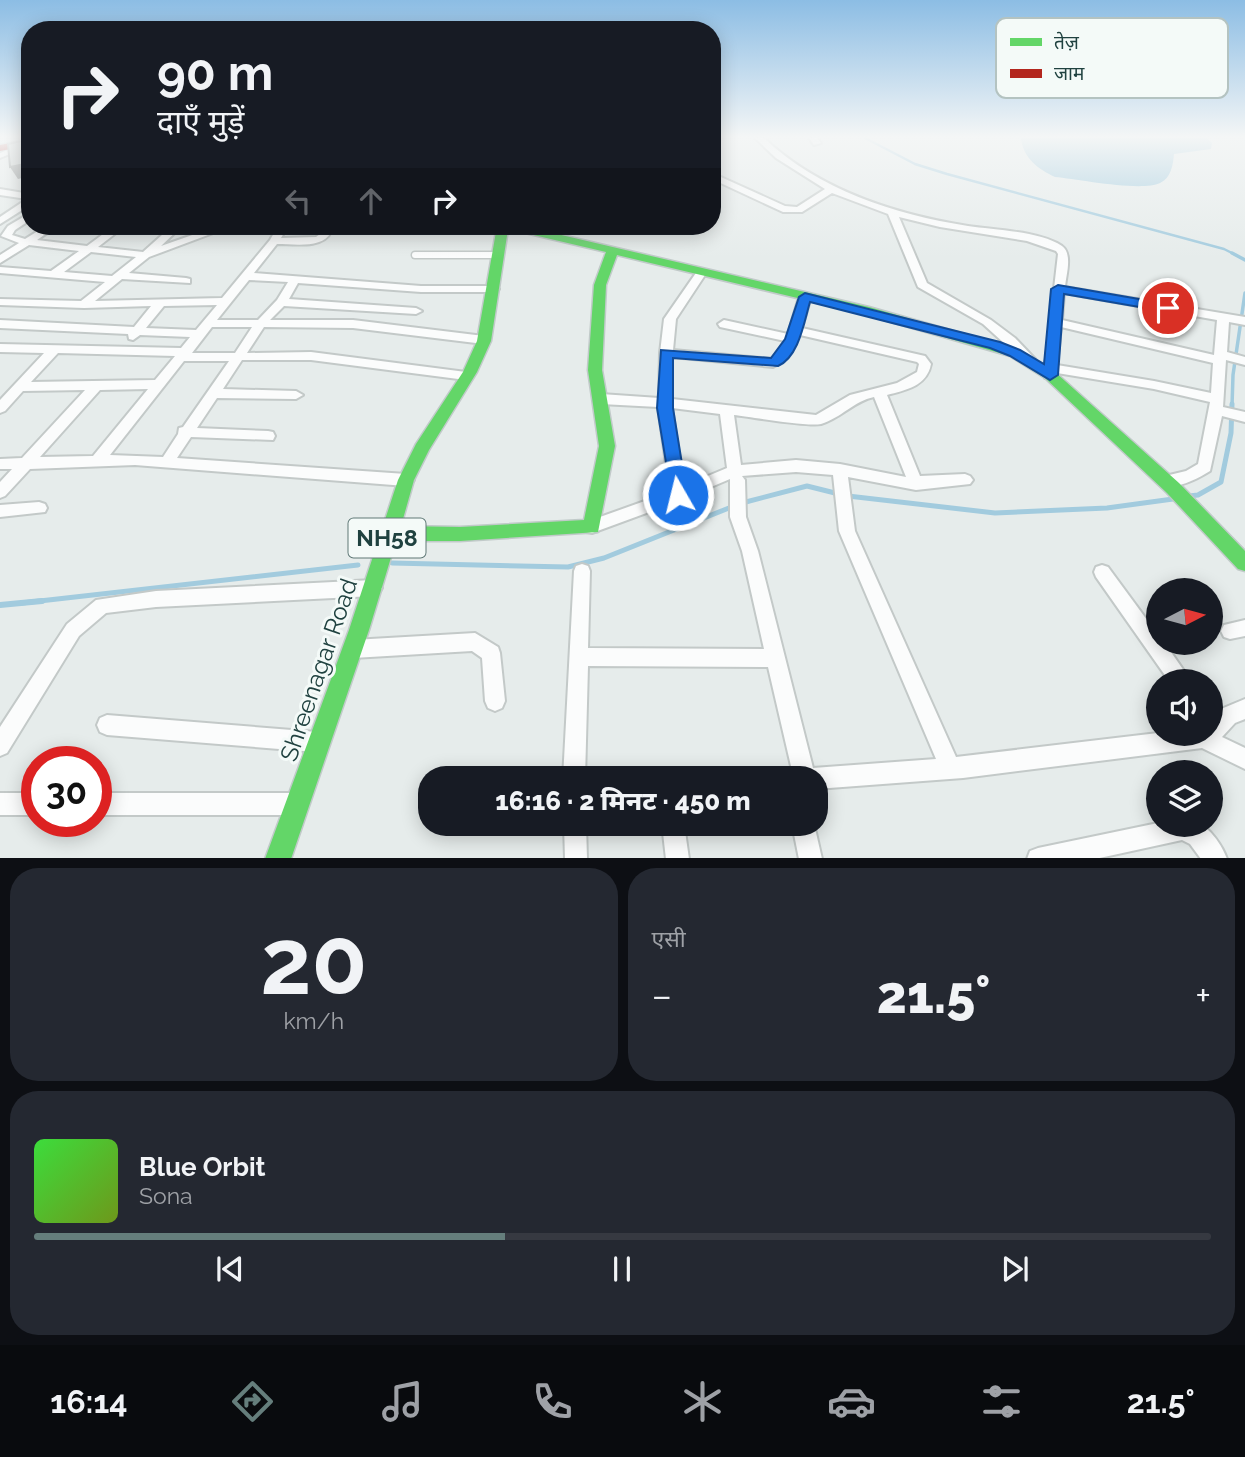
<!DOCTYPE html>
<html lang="hi">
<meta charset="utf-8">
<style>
body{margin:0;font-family:Raleway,"Noto Sans Devanagari",sans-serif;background:#242831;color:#f1f3f6;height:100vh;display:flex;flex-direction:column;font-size:26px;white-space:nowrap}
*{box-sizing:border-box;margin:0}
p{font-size:23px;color:#9ea1a6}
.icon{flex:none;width:38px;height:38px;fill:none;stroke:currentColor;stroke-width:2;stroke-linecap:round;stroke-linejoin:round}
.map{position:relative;height:858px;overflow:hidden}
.side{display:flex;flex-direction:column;gap:10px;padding:10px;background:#0d0f14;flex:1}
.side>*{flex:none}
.banner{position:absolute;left:21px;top:21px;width:700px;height:214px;border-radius:28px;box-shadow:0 4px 18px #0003;background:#171b24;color:#f1f3f6;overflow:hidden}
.needle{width:46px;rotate:84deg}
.tools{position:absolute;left:1146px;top:578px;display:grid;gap:14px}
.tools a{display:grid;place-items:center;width:77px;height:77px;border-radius:50%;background:#171b24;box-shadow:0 4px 18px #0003;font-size:35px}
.speed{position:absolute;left:21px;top:746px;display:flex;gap:14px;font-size:35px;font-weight:700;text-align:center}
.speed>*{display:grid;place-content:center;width:91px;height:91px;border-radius:50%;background:#171b24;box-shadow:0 4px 18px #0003;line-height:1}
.speed .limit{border:10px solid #d22;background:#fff;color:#111}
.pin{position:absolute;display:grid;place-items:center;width:60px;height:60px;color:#fff;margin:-30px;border:4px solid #fff;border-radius:50%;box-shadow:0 2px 7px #0007}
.me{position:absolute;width:77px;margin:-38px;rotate:352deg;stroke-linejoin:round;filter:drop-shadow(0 0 5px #0008)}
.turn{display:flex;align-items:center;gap:24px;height:147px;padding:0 21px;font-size:32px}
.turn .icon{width:91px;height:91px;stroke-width:2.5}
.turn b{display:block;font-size:49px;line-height:60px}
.lanes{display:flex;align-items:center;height:66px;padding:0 21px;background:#0003;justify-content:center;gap:35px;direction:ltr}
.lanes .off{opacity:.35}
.big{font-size:52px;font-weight:800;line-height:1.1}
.side .widget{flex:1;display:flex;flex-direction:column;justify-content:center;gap:10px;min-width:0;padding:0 24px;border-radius:28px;background:#242831}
.side .dial{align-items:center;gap:0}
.dial b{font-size:91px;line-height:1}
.song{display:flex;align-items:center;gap:21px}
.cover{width:84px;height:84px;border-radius:10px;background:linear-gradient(135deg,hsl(120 70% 55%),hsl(80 70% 35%))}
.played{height:7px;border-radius:4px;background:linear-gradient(90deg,#657e7c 40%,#363941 40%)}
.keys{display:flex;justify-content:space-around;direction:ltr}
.heat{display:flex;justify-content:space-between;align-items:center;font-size:38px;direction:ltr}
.side .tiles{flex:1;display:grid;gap:10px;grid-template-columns:1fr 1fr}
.widget:last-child{grid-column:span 2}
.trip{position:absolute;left:418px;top:766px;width:410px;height:70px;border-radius:28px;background:#171b24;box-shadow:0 4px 18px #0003;font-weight:800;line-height:70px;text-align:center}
.menu{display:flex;height:112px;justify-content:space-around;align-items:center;background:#090b0e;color:#9ea1a6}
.menu .icon{width:49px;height:49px}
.menu .selected{color:#657e7c}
.menu b{font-size:32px;color:#f1f3f6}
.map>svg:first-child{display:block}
.water{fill:#a2cbde}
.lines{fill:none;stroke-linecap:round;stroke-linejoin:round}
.stream-far3{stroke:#a2cbde;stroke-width:2.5}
.stream-far2{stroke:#a2cbde;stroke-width:3.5}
.stream-far1{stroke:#a2cbde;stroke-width:5}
.stream{stroke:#a2cbde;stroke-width:6}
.lane-far1-casing{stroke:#c3c9c8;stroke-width:7}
.lane-casing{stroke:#c3c9c8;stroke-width:9}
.street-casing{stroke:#c3c9c8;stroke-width:4}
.fast-casing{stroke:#c1cac9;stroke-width:3}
.jam-casing{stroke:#c1cac9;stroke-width:3}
.lane-far1{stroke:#fbfcfc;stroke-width:4.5}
.lane{stroke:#fbfcfc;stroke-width:6}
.street{fill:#fbfcfc;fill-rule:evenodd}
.fast{fill:#63d668;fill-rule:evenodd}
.jam{fill:#b3261e;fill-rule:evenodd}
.shaded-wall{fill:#909594}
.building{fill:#ced5d3;stroke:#909594;stroke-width:2}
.route{fill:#1a73e8;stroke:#114b97;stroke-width:2}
.labels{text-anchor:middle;stroke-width:6;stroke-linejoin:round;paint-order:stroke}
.shield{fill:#f4faf8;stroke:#607977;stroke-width:2}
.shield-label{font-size:23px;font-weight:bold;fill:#204240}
.street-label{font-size:24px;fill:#204240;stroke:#f4faf8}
.key{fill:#f4faf8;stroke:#b4c3c1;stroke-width:2}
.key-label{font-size:19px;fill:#204240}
</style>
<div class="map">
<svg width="1245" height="859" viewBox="0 0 1245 859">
<rect width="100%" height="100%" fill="#e6eceb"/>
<path class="water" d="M1021,138H1207L1212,143L1211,149L1174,154C1173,165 1171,178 1160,183C1141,192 1078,179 1055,177C1038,169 1023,158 1021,138Z"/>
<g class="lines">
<polyline class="stream-far3" points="865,138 915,164 947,174 1224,249 1236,255"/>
<g class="stream-far2">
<polyline points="1232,253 1245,260"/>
<polyline points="1232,406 1233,375 1245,293"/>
</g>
<g class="stream-far1">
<polyline points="848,496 995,513 1107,508 1173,499"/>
<polyline points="1189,496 1198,495 1221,482 1231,433 1232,404"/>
<polyline points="742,503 807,486 839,494"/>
<polyline points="392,563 568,567 604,558 734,506"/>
<polyline points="22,603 358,565"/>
</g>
<polyline class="stream" points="0,605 42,601"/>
<defs>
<polyline id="lane-far1" points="415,255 495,255"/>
<polyline id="lane" points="415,255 495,255"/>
<g id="street">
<path d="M755,138H764C819,190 893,214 968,226C994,230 1040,231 1062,246C1073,254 1066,275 1065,287L1245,317V325L1229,322L1227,352L1245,357V365L1226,360L1223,407L1245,412V422L1222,416L1210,471C1197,479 1177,490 1161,485L1158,481L1161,477L1186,471L1198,464L1210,402L1154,389L1057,373L1055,378H1045L1044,375L1058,254L1056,251L1027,241L940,227L899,217L927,283L991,320L1015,338L1036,360L1030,364L1026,363L983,324L918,287L888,214L832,193L802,212H783L712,179V173L785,206L797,207L825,189L776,158ZM1064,293L1217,320L1214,355L1062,320ZM1061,327L1213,363L1211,393L1154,381L1057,365Z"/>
<polygon points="809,138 817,138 821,143 814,145"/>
<polygon points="22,144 29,146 0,158 0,153"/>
<polygon points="0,189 30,194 30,205 0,224 0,217 27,199 0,195"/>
<path d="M30,213V220L15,230L12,235L25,239L46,226H57L37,240L87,246L114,226H125L98,247L143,252L172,226H182L161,246L218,226H232L149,257L129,273L186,278L190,279V283L122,279L95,301L222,298L270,240L278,226H288L281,238L316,237L320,234L323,226H391L386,229L331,232C323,249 294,244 277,244L254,273L421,286H493L499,289L493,292H421L298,283L289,299L416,308L422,311L416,314L284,306L270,320H353L484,336L490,340L484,344L353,328L264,327L247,353L311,352L466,372L472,376L466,380L311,360H242L223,389L296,391L303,395L296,399L217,398L197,428L268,431L273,432L275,436L273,440L191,437L177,458L406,474L411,476L414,480L411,484L406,486L135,465L30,469L5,496L0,498V482L12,469H0V459L22,458L85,390L23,391L5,411L0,413V400L44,353L0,352V344L181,348L190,337L140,335L133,340L129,339L128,334L0,328V320L134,327L151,306L84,308L0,305V299L81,301L105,282L0,273V267L51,271L79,251L29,245L0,263V255L19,243L1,236L8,226ZM91,252L136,257L112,276L64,272ZM249,280L288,282L277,300L258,320H217ZM217,305L196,330L146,328L164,306ZM212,327H252L235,353H192ZM58,353L175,356L155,380L31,382ZM184,361H229L183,427L179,428L178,434L163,457L110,455ZM148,389L93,456L40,457L100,390Z"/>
<polygon points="441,226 506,226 508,228 503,231 446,229"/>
<path d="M702,269L707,272L676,319L673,350L771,359L780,350L785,341L720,327L718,324L724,320L788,334L799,297L805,294L811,297L802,328L925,356L931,364C927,386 906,390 887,395L920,476L965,474L970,476L973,480L970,484L916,490L848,477L855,531L956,757L1158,733H1211V719L1221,709L1245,699V719L1235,723L1222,737L1245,748V769L1202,748L963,778L816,789V779H794L768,667L588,666L585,779H563L574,571L576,566L582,564L588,566L590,571L588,648L764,649L742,551L730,517V479L671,504L592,533L586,532L584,527L586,522L670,492L658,407L601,404L594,399L601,394L659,398L660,353L664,319L698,270ZM800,335L917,362L919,364L917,372L897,383L850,395L816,415L672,399V357L773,367L784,361ZM874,397L906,477L840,464L796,460L741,465L734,415C752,417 807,427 821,424C841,418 854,401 874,397ZM672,408L720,414L727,468L684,486ZM796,472L833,475L839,531L936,759L813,768L758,551L746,517L745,480L742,476Z"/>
<polygon points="39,502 45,504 47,508 45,512 0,517 0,505"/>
<polygon points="1102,565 1108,567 1158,635 1158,642 1164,642 1191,681 1169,681 1096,577 1094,572 1096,567"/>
<polygon points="373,580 379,583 382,588 379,593 373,596 156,607 106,613 79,636 7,753 0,756 0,727 67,624 96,600 156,591"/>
<polygon points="1245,620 1245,636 1230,639 1224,637 1221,631 1224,625"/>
<polygon points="475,633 498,647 500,653 505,701 502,708 495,711 488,708 485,701 482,658 472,651 353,658 346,655 344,649 346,643 353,640"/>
<polygon points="107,715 317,732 324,735 327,742 324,749 317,752 107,735 100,732 97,725 100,718"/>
<rect x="0" y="793" width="37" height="22"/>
<polygon points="96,793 296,793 304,796 307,804 304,812 296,815 96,815"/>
<path d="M1158,823C1169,826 1185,822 1198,824C1210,827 1223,847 1227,859H1201L1190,844L1182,840L1095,859H1027L1030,851L1038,848Z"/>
<polygon points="564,824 586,824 587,859 565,859"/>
<polygon points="662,824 684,824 689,859 666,859"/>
<polygon points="792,824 814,824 822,859 799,859"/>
</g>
<path id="fast" d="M497,226H523L869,307L1020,350L1055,372L1179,483L1245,551V571L1238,569L1167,493L1045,378L1010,356L860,313L617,255L606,285L602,370L615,446L598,532L460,541H396L369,630L291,859H265L349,630L398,480L416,444L463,372L477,341ZM508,229L606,252L594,285L588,370L599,446L584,520L460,527L401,526L414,480L429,450L477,372L491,341Z"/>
<polygon id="jam" points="30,139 30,145 0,151 0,145"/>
</defs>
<use href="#lane-far1" class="lane-far1-casing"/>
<use href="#lane" class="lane-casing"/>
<use href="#street" class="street-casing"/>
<use href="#fast" class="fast-casing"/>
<use href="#jam" class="jam-casing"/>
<use href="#lane-far1" class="lane-far1"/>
<use href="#lane" class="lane"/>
<use href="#street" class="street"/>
<use href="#fast" class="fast"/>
<use href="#jam" class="jam"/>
</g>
<polygon class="shaded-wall" points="30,163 30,176 18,179 10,167"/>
<polygon class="building" points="30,139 30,163 10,167 8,144"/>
<linearGradient id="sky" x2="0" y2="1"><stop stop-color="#8cbde4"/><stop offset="0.53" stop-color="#f4f6f6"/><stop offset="1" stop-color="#f4f6f6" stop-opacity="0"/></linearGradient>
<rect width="1245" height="258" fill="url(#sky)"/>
<path class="route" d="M1058,285L1168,304L1174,308L1168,312L1064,294L1058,375L1050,380L1010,356L990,348L810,302C804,322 799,357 778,366L673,358V408L687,495L684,499H672L657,408L661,350L771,358L785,339L799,297L805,293L1000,342L1020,350L1044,364L1051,289Z"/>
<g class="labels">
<rect class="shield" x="348.5" y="518.5" width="77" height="39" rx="5"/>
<g class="shield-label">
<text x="387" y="546">NH58</text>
</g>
<g class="street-label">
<text transform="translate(319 670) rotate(-71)" y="8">Shreenagar Road</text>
</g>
</g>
<rect x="996" y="18" width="232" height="80" rx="10" class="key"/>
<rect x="1010" y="38" width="32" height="8" fill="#63d668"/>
<rect x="1010" y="69" width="32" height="9" fill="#b3261e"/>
<g class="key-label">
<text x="1054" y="49">तेज़</text>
<text x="1054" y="80">जाम</text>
</g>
</svg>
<div class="tools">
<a><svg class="needle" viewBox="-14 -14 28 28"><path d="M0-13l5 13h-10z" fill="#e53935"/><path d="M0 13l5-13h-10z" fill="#9ea1a6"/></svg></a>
<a><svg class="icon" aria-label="sound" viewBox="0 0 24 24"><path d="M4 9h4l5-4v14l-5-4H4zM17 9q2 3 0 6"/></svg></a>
<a><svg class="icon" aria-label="layers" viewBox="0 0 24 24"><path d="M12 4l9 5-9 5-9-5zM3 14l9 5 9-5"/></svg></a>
</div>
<div class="speed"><div class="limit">30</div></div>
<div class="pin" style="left:1168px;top:308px;background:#d93025"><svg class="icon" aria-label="arrive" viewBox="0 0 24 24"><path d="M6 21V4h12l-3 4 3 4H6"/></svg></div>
<svg class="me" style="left:678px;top:495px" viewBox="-20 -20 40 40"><circle r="17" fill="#1a73e8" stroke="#fff" stroke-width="3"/><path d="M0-11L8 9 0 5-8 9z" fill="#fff"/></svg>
<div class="trip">16:16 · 2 मिनट · 450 m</div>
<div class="banner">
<div class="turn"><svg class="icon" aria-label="right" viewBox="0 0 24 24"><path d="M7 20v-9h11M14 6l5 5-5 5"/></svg><div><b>90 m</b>दाएँ मुड़ें</div></div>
<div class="lanes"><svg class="icon off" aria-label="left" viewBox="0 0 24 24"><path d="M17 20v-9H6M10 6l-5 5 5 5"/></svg><svg class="icon off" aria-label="ahead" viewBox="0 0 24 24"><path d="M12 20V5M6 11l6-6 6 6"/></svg><svg class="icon" aria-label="right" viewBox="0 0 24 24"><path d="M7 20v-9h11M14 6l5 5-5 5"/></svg></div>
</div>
</div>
<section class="side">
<div class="tiles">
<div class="widget dial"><b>20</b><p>km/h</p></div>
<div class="widget"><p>एसी</p>
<div class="heat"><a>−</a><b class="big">21.5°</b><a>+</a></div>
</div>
<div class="widget">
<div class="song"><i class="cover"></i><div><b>Blue Orbit</b><p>Sona</p></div></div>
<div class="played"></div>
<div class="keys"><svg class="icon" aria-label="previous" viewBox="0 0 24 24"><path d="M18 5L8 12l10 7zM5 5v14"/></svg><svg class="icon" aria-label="pause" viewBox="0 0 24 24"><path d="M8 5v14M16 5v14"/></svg><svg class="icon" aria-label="next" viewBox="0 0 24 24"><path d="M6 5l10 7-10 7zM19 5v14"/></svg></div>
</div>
</div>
</section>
<nav class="menu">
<b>16:14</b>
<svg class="icon selected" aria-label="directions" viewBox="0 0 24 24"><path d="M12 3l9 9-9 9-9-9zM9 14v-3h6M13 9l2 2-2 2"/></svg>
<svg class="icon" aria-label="music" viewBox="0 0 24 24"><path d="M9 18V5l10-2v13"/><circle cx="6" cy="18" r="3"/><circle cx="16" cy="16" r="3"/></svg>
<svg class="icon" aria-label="phone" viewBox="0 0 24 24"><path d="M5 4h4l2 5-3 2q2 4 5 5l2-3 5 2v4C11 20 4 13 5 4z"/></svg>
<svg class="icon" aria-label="climate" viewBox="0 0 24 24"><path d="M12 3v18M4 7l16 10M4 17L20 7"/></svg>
<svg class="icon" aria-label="car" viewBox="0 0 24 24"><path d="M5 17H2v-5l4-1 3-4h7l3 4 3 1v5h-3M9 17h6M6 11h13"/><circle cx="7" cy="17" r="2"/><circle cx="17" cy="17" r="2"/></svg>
<svg class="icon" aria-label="filters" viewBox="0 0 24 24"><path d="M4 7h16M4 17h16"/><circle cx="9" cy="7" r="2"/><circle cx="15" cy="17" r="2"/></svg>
<b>21.5°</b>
</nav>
